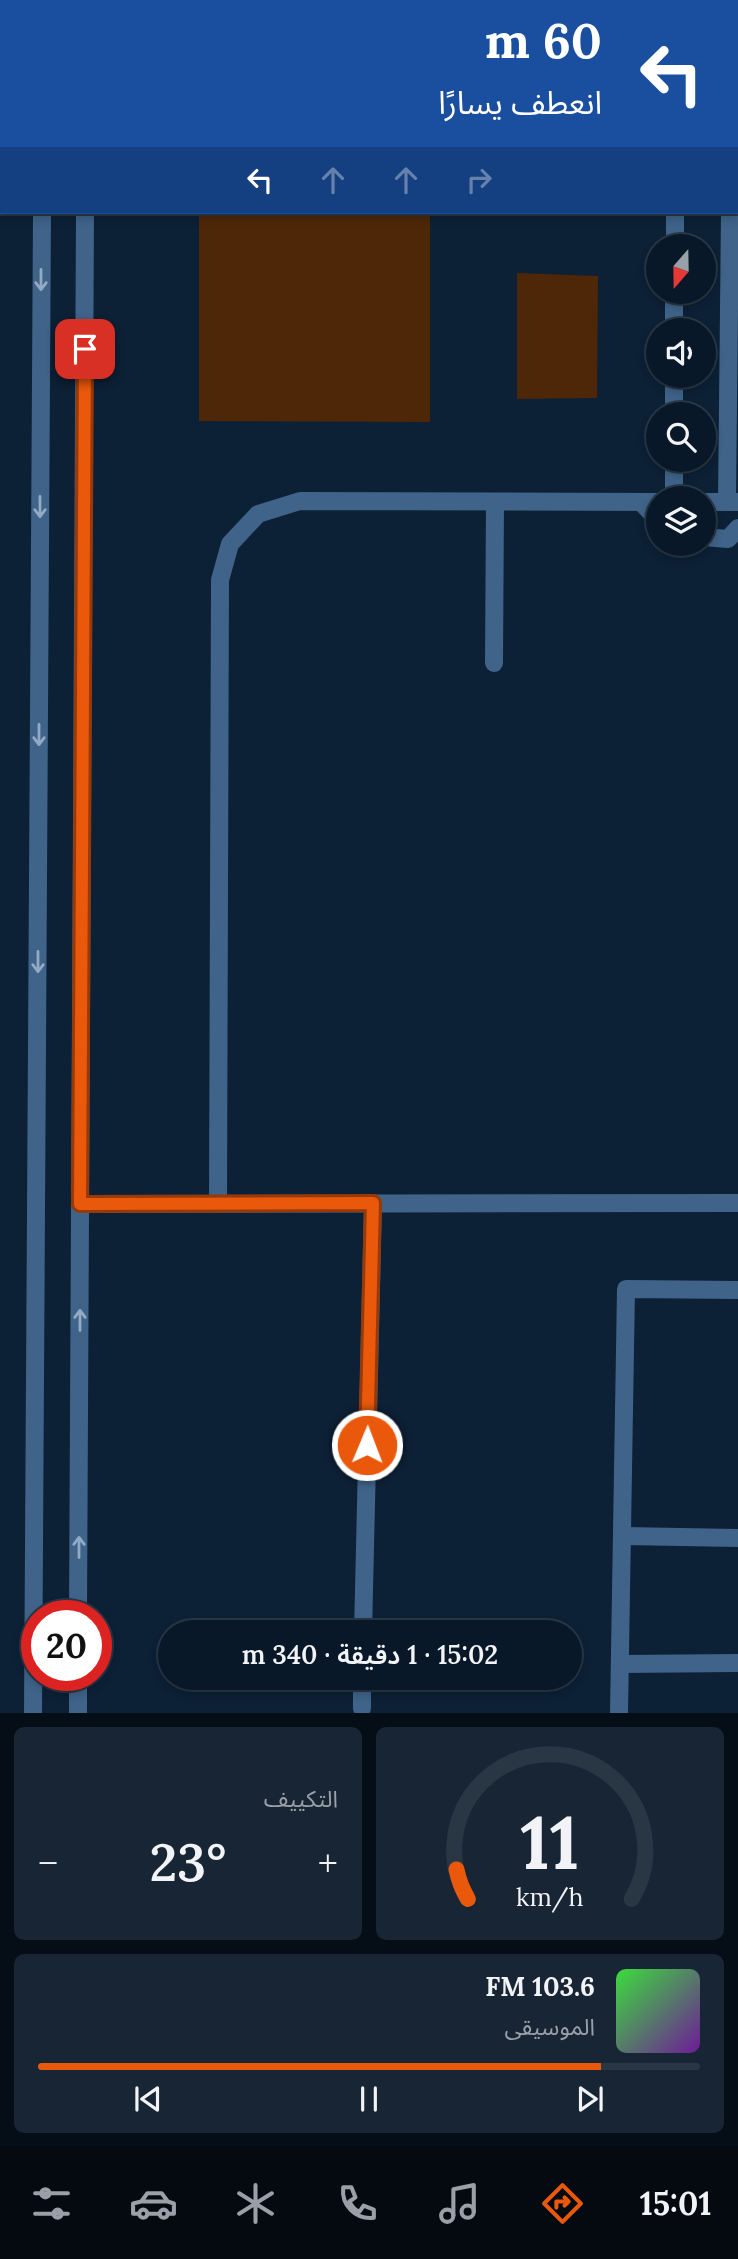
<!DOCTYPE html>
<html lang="ar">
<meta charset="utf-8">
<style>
body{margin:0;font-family:Lora,"Noto Sans Arabic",serif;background:#172534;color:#f1f3f6;direction:rtl;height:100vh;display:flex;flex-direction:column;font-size:26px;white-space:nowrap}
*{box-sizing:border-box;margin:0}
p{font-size:23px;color:#99a0a8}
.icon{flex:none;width:38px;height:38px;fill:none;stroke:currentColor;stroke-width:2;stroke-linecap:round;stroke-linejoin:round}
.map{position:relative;height:1713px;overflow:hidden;direction:ltr}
.side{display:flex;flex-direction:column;gap:14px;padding:14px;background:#050d16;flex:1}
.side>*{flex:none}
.guide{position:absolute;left:0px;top:0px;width:738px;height:214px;box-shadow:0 4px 10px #0003,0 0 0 2px #293745;direction:rtl;background:#1a4fa0;color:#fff;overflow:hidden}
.needle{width:46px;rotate:200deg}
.buttons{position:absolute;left:646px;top:234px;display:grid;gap:14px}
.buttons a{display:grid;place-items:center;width:70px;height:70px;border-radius:50%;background:#091828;box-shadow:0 4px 10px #0003,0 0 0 2px #293745;font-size:35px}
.speed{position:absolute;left:21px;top:1600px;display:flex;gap:14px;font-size:35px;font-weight:700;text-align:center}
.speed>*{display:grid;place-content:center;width:91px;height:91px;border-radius:50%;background:#091828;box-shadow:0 4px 10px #0003,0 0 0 2px #293745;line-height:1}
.speed .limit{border:10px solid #d22;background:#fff;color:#111}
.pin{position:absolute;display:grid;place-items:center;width:60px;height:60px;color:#fff;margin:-30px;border-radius:14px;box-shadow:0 4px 10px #0006}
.me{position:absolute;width:77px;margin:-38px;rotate:1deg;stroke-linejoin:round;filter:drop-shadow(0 0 5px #0008)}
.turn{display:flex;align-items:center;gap:24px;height:147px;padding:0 21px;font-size:32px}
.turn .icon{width:91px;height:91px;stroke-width:2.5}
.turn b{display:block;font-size:49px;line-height:60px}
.lanes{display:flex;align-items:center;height:66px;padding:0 21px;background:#0003;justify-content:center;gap:35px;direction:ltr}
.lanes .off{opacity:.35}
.big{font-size:52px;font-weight:600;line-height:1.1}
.side .card{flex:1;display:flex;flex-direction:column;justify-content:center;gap:10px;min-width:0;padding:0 24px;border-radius:10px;background:#172534}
.side .dial{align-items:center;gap:0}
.dial svg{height:182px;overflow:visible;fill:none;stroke:#293745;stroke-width:7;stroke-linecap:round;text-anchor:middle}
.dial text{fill:#f1f3f6;stroke:none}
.song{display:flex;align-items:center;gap:21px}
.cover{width:84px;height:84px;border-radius:10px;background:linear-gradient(135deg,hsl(120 70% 55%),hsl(280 70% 35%))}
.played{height:7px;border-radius:4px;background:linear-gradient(90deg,#ea580c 85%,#293745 85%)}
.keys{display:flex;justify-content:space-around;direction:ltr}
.heat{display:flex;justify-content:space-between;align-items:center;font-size:38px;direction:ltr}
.side .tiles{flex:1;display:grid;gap:14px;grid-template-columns:1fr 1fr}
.card:last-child{grid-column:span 2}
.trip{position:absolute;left:158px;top:1620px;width:424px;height:70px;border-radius:35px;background:#091828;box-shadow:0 4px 10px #0003,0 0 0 2px #293745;font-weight:600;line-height:70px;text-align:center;direction:rtl}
.dock{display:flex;height:112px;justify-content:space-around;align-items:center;background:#040a10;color:#99a0a8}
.dock .icon{width:49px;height:49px}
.dock .selected{color:#ea580c}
.dock b{font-size:32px;color:#f1f3f6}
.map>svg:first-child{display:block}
.green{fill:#4e2708}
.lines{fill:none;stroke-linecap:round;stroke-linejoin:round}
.minor{stroke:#3f6389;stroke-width:18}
.oneway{stroke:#93aac4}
.route-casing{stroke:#983908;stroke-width:18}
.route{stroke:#ea580c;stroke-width:12}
</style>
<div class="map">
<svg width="738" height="1713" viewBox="0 0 738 1713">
<rect width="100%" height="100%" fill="#0c2036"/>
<g class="green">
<polygon points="199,212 430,212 430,422 199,421"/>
<polygon points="517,273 598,276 597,398 517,399"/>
</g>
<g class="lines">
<g class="minor">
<polyline points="43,2 43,0"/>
<polyline points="87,2 87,0"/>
<polyline points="675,2 675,0"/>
<polyline points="732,2 732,0"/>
<polyline points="675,247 675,212"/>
<polyline points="674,331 674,292"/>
<polyline points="674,415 674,376"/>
<polyline points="674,499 674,460"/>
<polyline points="641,502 658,520"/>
<polyline points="704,502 738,502"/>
<polyline points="727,502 730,212"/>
<polyline points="704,537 728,539 738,528"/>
<polyline points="494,663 495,502"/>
<polyline points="80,1204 738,1203"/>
<polyline points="218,1204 220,580 230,544 258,514 300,501 658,502"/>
<polyline points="623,1536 738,1538"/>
<polyline points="78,1615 85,212"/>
<polyline points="363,1633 373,1203"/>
<polyline points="621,1664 738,1663"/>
<polyline points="362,1708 362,1678"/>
<polyline points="33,1713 42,212"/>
<polyline points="78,1713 78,1675"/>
<polyline points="619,1713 626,1289 738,1290"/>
</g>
</g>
<defs><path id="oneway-shaft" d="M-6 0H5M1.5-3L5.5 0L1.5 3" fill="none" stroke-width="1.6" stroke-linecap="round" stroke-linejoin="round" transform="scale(1.75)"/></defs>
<g class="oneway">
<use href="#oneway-shaft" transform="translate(41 280) rotate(90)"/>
<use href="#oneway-shaft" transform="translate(40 507) rotate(90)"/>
<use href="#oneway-shaft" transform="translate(39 735) rotate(90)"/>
<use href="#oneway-shaft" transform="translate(38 962) rotate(90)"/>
<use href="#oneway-shaft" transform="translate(80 1320) rotate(-90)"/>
<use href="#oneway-shaft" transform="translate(79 1547) rotate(-90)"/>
</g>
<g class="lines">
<defs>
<polyline id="route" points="85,349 80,1204 373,1203 367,1445"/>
</defs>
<use href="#route" class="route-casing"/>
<use href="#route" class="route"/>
</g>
</svg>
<div class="buttons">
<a><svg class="needle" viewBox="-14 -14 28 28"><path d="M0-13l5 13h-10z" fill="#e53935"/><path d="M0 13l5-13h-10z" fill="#99a0a8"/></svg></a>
<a><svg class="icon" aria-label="sound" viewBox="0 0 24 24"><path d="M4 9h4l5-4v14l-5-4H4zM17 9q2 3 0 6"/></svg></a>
<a><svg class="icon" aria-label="search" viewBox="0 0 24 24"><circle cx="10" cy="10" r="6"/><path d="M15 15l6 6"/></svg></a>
<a><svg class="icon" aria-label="layers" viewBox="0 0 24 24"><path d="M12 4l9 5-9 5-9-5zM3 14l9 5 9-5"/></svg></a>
</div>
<div class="speed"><div class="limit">20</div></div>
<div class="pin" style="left:85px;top:349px;background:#d93025"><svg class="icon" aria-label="arrive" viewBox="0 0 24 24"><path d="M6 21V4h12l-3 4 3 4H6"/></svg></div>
<svg class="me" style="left:367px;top:1445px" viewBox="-20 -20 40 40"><circle r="17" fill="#ea580c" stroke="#fff" stroke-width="3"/><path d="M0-11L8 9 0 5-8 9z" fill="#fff"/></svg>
<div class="trip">15:02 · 1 دقيقة · 340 m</div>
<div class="guide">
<div class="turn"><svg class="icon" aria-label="left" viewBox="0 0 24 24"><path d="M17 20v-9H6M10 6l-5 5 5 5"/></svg><div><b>60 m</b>انعطف يسارًا</div></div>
<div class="lanes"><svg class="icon" aria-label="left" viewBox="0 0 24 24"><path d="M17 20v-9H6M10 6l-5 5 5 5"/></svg><svg class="icon off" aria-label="ahead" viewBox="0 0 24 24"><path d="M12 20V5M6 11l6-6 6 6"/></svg><svg class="icon off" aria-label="ahead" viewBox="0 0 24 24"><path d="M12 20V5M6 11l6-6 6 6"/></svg><svg class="icon off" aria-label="right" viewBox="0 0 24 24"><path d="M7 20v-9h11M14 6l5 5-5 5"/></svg></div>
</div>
</div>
<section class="side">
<div class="tiles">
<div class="card dial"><svg viewBox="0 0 100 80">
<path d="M14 69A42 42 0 1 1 86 69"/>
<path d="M14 69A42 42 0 0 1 9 56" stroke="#ea580c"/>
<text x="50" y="56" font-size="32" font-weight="700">11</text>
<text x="50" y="72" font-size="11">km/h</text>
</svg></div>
<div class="card"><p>التكييف</p>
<div class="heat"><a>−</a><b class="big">23°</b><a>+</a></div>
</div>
<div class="card">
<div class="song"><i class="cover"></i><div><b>103.6 FM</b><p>الموسيقى</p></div></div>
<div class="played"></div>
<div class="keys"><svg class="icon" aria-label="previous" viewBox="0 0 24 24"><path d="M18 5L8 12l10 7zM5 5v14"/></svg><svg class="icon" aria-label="pause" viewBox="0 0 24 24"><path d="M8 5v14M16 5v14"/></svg><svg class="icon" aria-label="next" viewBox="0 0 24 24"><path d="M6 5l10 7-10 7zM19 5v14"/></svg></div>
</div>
</div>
</section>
<nav class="dock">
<b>15:01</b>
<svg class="icon selected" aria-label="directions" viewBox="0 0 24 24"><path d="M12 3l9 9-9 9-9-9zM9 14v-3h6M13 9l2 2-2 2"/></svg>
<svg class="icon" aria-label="music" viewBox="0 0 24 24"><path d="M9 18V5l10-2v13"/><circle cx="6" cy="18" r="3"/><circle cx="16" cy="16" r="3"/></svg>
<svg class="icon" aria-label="phone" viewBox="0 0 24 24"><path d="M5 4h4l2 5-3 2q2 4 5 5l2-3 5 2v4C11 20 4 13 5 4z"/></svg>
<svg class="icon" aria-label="climate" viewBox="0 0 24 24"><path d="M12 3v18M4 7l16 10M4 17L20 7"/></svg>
<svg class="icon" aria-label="car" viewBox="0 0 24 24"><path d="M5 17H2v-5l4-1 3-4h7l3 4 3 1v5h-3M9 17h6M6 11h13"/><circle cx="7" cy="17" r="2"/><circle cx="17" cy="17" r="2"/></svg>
<svg class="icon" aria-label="filters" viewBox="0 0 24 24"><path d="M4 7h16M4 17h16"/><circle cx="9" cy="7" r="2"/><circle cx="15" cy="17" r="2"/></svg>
</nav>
